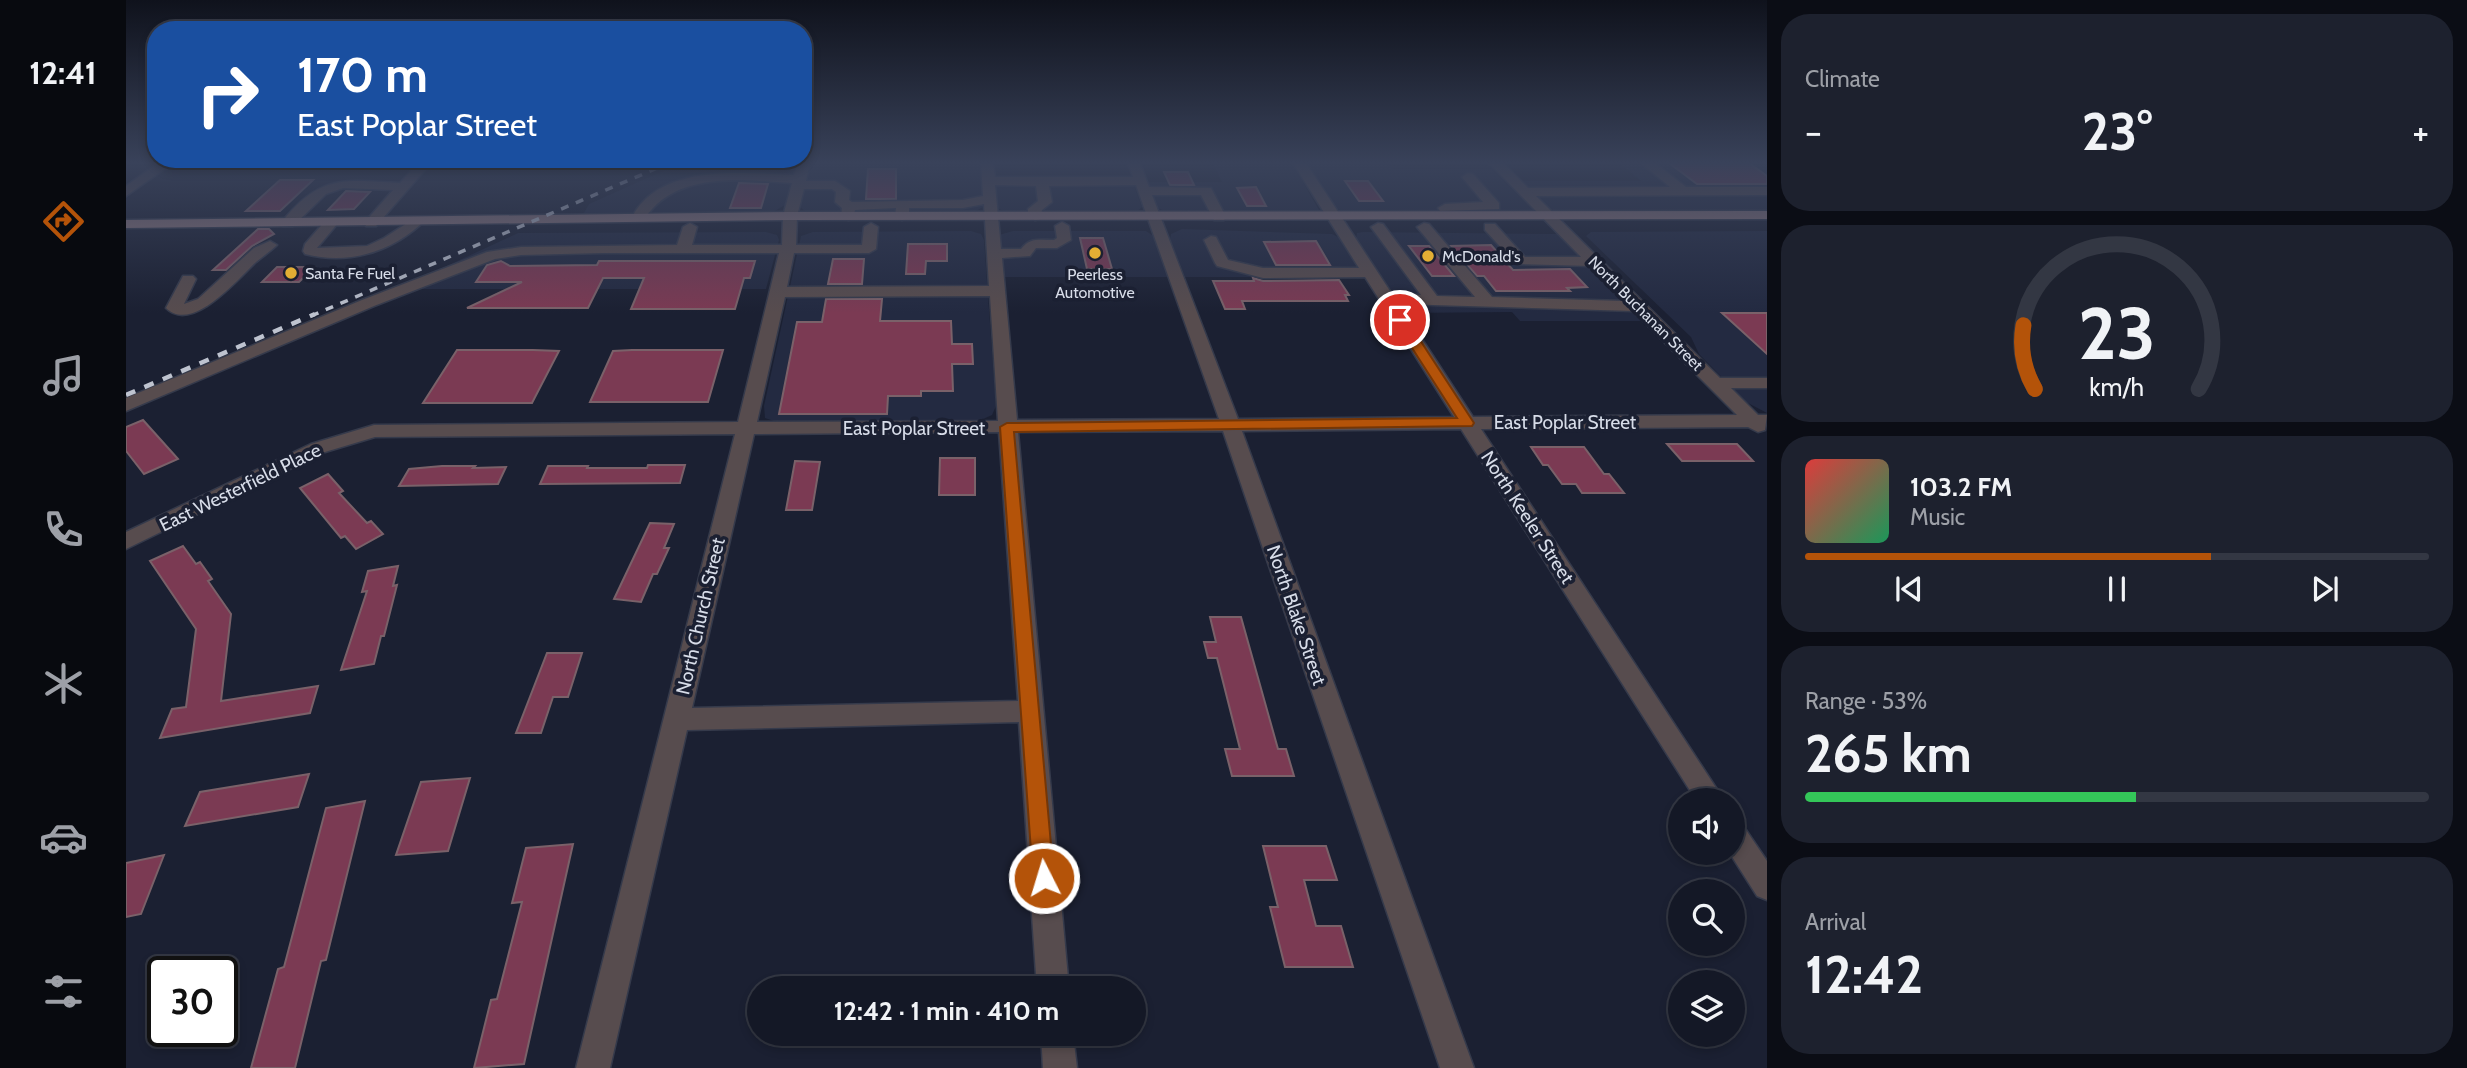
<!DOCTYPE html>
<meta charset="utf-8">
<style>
body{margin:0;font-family:Cabin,sans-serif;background:#1d212e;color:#f1f3f6;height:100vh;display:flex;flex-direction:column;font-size:26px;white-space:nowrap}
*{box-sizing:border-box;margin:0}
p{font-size:23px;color:#9da0a7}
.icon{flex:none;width:38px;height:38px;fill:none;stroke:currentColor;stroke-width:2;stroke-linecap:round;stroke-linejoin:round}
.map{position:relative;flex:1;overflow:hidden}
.details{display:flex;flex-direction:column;gap:14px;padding:14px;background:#0b0d15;width:700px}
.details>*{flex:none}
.top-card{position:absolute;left:21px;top:21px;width:665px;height:147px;border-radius:28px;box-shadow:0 4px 10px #0003,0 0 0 2px #333743;background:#1a4fa0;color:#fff;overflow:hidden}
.fabs{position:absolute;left:1542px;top:788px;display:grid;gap:14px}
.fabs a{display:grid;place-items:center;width:77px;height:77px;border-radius:50%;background:#141826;box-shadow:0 4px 10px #0003,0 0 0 2px #333743;font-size:35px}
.speed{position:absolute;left:21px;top:956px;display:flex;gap:14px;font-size:35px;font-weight:700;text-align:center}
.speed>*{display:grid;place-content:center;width:91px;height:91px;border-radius:50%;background:#141826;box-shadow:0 4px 10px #0003,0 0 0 2px #333743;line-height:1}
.speed .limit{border:4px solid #111;border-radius:10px;background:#fff;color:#111}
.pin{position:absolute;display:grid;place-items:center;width:60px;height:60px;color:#fff;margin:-30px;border:4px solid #fff;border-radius:50%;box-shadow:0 2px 7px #0007}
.me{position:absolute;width:77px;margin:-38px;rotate:355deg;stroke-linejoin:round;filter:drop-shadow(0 0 5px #0008)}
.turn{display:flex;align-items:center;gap:24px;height:147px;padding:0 35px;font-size:32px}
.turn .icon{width:91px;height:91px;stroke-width:2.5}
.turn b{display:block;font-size:49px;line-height:60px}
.big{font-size:52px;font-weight:700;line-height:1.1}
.details .tile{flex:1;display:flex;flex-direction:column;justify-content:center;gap:10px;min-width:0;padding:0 24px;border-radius:28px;background:#1d212e}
.details .dial{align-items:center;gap:0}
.dial svg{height:182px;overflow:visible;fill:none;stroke:#333743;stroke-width:7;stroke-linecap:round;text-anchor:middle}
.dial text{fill:#f1f3f6;stroke:none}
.song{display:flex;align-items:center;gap:21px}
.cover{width:84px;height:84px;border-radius:10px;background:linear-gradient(135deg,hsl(0 70% 55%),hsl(150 70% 35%))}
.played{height:7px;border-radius:4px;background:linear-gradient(90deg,#b45309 65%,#333743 65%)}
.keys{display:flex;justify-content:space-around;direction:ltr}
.heat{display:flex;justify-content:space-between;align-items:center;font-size:38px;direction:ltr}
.charge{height:10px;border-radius:5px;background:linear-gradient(90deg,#34c759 53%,#333743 0)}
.trip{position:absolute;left:621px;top:976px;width:399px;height:70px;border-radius:35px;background:#141826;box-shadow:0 4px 10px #0003,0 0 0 2px #333743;font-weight:700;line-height:70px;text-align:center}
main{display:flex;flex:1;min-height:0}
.menu{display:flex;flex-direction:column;width:126px;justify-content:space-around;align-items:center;background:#080a0f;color:#9da0a7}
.menu .icon{width:49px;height:49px}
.menu .on{color:#b45309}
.menu b{font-size:32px;color:#f1f3f6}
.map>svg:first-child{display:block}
.built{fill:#232a41}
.building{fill:#7b3a53;stroke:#7a6169;stroke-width:2}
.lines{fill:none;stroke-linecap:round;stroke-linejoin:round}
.minor-casing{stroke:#353a4b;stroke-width:3}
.major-casing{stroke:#353a4b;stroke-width:3}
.minor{fill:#574c4e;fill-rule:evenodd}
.major{fill:#8d767b;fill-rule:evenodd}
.rail-far1{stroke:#bec3cf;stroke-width:3.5;stroke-dasharray:8 8;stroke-linecap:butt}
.rail{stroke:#bec3cf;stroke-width:4.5;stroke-dasharray:10 10;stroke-linecap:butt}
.route{fill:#b45309;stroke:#753606;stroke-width:2}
.poi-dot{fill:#e3ae34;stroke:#1b2032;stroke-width:2.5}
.labels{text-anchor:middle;stroke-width:7;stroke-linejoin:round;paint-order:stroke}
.far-poi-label{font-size:16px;fill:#d7dce8;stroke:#1b2032;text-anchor:start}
.far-street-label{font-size:16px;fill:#d7dce8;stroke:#1b2032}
.street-label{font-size:19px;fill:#d7dce8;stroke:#1b2032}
</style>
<main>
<nav class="menu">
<b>12:41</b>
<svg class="icon on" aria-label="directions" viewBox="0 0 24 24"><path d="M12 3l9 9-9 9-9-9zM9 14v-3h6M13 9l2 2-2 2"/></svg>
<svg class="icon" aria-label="music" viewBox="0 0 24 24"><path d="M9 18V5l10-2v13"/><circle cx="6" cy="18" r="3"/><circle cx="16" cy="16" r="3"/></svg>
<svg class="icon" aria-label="phone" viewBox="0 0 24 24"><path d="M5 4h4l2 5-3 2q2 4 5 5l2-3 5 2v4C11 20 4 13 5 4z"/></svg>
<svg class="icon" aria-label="climate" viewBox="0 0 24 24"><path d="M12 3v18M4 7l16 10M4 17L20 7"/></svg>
<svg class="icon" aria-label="car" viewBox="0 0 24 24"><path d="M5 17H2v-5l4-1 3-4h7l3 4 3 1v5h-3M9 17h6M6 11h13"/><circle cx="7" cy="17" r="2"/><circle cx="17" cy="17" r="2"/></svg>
<svg class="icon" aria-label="filters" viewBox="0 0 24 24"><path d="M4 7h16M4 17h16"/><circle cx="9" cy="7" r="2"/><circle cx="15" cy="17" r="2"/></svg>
</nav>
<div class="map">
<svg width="1641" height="1068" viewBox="0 0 1641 1068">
<rect width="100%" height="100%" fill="#1b2032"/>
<g class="built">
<polygon points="555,163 672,163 659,205 647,212 458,213 463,204"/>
<polygon points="685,163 854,163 857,207 848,212 680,212 673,206"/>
<polygon points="1087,163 1166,163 1193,210 1043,213 1032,208 1021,182 1096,182"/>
<polygon points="1179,163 1262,163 1267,169 1366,169 1407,210 1218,212 1208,207"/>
<polygon points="1494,163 1641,163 1641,212 1431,212 1423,208 1395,181 1515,181"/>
<polygon points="868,176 1005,177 1016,207 1009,213 883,213 871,208"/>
<polygon points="1056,229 1206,234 1214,238 1239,277 1059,277 1044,239 1045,234"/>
<polygon points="845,231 855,234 858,240 870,406 866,415 855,420 840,421 651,422 639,418 638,406 675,236 687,232"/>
<polygon points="887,231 1020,231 1029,237 1042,277 874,277 873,235"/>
<polygon points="1641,231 1641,413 1620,402 1573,354 1565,337 1460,236 1465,232"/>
<polygon points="640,232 651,235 653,240 640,289 294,289 284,283 392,233"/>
<polygon points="1237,232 1431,234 1520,321 1394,321 1386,312 1278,313 1230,238 1231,233"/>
</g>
<g class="building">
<polygon points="1543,163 1623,163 1641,176 1641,184 1571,184"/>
<polygon points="742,169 770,169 770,199 740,199"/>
<polygon points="1038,172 1062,172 1068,185 1044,185"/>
<polygon points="154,180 187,180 154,211 120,211"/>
<polygon points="1219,181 1242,181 1257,201 1233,201"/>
<polygon points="613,183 642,184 635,208 604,208"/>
<polygon points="1130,187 1140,206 1121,206 1111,188"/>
<polygon points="220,191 244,192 228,209 202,210"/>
<polygon points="132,229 143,229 148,234 126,246 100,270 87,270"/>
<polygon points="954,238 977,238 986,269 961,269"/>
<polygon points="1190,241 1204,265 1150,265 1138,242"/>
<polygon points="782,244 821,244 821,261 800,261 799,274 780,274"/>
<polygon points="1365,245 1387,270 1444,269 1461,287 1441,288 1444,291 1370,291 1358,276 1351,276 1325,246"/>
<polygon points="1283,246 1303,246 1328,276 1306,276"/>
<polygon points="707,259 738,259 736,284 702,284"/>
<polygon points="375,261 384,266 471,265 473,261 629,261 624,278 618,278 609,309 505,309 518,278 477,278 462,308 341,308 396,282 350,282 361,265"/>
<polygon points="151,267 188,267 173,282 136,282"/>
<polygon points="1127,278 1137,281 1213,280 1223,295 1219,295 1222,301 1116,301 1119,309 1099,309 1087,281 1128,281"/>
<polygon points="700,299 756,299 754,321 825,321 826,344 846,344 847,364 826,364 827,391 795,391 795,396 762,396 761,414 653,414 671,322 696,322"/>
<polygon points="1596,313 1641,313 1641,354"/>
<polygon points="331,350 407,350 433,351 406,403 297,403"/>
<polygon points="506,350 597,350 582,402 464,402 487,351"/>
<polygon points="17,420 52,459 18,474 0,451 0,427"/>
<polygon points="1541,444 1611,444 1627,461 1556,461"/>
<polygon points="1405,447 1458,447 1478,474 1483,474 1498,493 1456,493 1450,484 1436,484 1422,465 1417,465"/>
<polygon points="814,458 849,458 849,495 813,495"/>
<polygon points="669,461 694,462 686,510 660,510"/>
<polygon points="522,465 559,465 554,483 414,484 422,466 462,466 461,468 521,468"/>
<polygon points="316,466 349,466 347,468 380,467 372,484 273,486 283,469"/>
<polygon points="202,474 217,491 213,493 241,523 245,521 257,534 230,549 219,536 215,538 174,488"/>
<polygon points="524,523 548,524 538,548 543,548 531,574 527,574 515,602 488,599"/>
<polygon points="57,546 70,564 74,562 86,579 82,581 105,614 95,701 192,686 184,713 34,738 46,709 60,707 70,629 24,561"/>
<polygon points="272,566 267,586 271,585 258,636 255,636 248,664 215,670 241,591 236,592 242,571"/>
<polygon points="1084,617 1115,617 1152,749 1160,749 1168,776 1106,776 1099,749 1114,749 1091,658 1082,658 1078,642 1090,642"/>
<polygon points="421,653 456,653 442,697 427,697 415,733 390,733"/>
<polygon points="183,774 172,807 59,826 74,792"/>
<polygon points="344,778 322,851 270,855 295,782"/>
<polygon points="239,801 200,960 195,961 169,1068 125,1068 152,969 158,967 200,808"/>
<polygon points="447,844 398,1064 348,1068 365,1000 371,999 396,902 386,903 400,848"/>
<polygon points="1137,846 1200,846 1211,880 1178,880 1190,926 1215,926 1227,967 1159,967 1144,907 1152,907"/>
<polygon points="38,855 15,914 0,917 0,863"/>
</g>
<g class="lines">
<defs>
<g id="minor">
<polygon points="32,163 47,163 0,196 0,186"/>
<path d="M292,163H305L250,226H240L238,223L267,190L217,188L200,194L167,226H157L155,223C194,174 217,180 274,183Z"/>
<path d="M672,163H684L680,181H709L724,191L723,200L726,202L837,200L857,196L855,163H867L869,177H1007L1002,163H1014L1023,187L1085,188L1100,217L1098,220H1088L1075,195H1026L1112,419L1328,417L1239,277L1137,278L1091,266L1089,263L1078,240L1085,236L1090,237L1102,260L1137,268H1233L1167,163H1180L1266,294L1295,295L1245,227L1252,223L1257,224L1311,296L1349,297L1291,227L1298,223L1303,224L1366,297L1498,301L1464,266L1390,264L1359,230V224H1369L1399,257H1455L1363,163H1377L1402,188L1544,187L1515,163H1529L1560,187H1641V195L1410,196L1594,378H1641V388H1605L1632,415H1641L1639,430L1632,432L1622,427L1355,429L1598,800H1570L1335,429L1116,431L1348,1068H1314L1097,431L892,432L943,989H911L893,722L561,730L484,1068H450L609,434L249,437L199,452L0,549V532L185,444L248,425L612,422L653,253H478L395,255L369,259L248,306L0,411V398L236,300L361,252L395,247L551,245L557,227L564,223L571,227L566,245H656L657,216L666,183C616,180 548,171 518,220H508L506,217C534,163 618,173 668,175ZM869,185L910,186L912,201L902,209V216L909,220L914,219L916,210L926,202L923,186L1010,185L1093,419L891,420L876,258L904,256L910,248H931L945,240L943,226L936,222L929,226L931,238L928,240C914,240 904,237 895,249H875ZM678,189H706L710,192L709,202L716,208L715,216L722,220L727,219L729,210L770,208L769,216L776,220L783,216V208H837L858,204L863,286L661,287L668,253H743L750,249L752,227L745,223L738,227L736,245H670L671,216ZM864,296L872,421L631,422L659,297ZM1273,304L1507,311L1611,415L1347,417ZM873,432L892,701L566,708L628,434Z"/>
<polygon points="1342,173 1347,174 1373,203 1373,209 1314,211 1312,208 1319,204 1357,202 1336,177"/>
<path d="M289,218L296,222L294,225C262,253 221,265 179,254L177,251L179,244L200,220L205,219L212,223L191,248L241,246L258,238Z"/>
<path d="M144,241L151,245C145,251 137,256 130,262C112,279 66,334 40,308L57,276H67L70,279L58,304L72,299L128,248Z"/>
<polygon points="1606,820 1616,824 1641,861 1641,900 1631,896 1603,852 1606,852"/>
<polygon points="915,1034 947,1034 951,1068 917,1068"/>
</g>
<polygon id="major" points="1641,211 1641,219 664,220 0,228 0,220 664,212"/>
</defs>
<use href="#minor" class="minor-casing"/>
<use href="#major" class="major-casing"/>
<use href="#minor" class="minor"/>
<use href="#major" class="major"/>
<polyline class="rail-far1" points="185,316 543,163"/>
<polyline class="rail" points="0,395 189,314"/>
</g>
<linearGradient id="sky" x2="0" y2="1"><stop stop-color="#0f121c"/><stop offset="0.52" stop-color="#39425a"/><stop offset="1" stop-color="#39425a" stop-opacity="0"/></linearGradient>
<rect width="1641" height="313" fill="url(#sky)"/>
<polygon class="route" points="1274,316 1279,317 1348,423 1346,426 888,432 928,878 925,885 918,888 910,885 907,878 874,427 881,423 1331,418 1268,320"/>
<g class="poi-dot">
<circle cx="969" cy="253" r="7"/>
<circle cx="1302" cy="256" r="7"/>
<circle cx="165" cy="273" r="7"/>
</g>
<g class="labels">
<g class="far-poi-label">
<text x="1316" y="262">McDonald's</text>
<text x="179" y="279">Santa Fe Fuel</text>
<text x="969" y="280" text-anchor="middle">Peerless<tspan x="969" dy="18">Automotive</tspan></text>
</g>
<g class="far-street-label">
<text transform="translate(1520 313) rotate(45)" y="6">North Buchanan Street</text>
</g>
<g class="street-label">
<text x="1439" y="429">East Poplar Street</text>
<text x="788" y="435">East Poplar Street</text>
<text transform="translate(114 487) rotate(-26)" y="7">East Westerfield Place</text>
<text transform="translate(1402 517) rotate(57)" y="7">North Keeler Street</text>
<text transform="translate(1171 615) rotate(71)" y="7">North Blake Street</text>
<text transform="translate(574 616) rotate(-77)" y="7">North Church Street</text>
</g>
</g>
</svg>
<div class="fabs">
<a><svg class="icon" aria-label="sound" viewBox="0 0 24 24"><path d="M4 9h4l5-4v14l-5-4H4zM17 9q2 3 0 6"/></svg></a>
<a><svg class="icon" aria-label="search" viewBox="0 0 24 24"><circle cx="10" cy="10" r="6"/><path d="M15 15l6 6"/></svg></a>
<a><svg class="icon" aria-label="layers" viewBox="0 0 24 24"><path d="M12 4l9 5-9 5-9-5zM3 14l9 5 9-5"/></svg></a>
</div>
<div class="speed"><div class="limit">30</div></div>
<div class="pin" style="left:1274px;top:320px;background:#d93025"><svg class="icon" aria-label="arrive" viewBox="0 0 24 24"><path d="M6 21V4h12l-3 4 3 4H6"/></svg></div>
<svg class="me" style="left:918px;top:878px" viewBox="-20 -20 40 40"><circle r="17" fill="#b45309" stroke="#fff" stroke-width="3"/><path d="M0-11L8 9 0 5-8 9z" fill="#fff"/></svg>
<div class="trip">12:42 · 1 min · 410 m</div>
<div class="top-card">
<div class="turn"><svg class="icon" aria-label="right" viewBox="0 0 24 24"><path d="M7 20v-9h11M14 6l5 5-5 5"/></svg><div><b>170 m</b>East Poplar Street</div></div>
</div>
</div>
<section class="details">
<div class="tile"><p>Climate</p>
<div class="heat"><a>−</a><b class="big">23°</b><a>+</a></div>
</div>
<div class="tile dial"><svg viewBox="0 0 100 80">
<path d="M14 69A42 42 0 1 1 86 69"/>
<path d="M14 69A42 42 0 0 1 9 41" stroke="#b45309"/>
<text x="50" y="56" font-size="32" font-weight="700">23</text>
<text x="50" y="72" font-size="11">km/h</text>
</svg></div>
<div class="tile">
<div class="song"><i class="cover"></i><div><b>103.2 FM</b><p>Music</p></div></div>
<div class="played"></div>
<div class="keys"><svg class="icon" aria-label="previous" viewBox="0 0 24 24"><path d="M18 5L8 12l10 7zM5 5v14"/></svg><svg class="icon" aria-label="pause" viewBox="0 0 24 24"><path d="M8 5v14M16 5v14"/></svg><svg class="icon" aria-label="next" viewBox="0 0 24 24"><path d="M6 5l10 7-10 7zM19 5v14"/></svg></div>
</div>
<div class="tile"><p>Range · 53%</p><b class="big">265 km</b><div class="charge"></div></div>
<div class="tile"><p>Arrival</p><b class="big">12:42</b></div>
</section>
</main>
